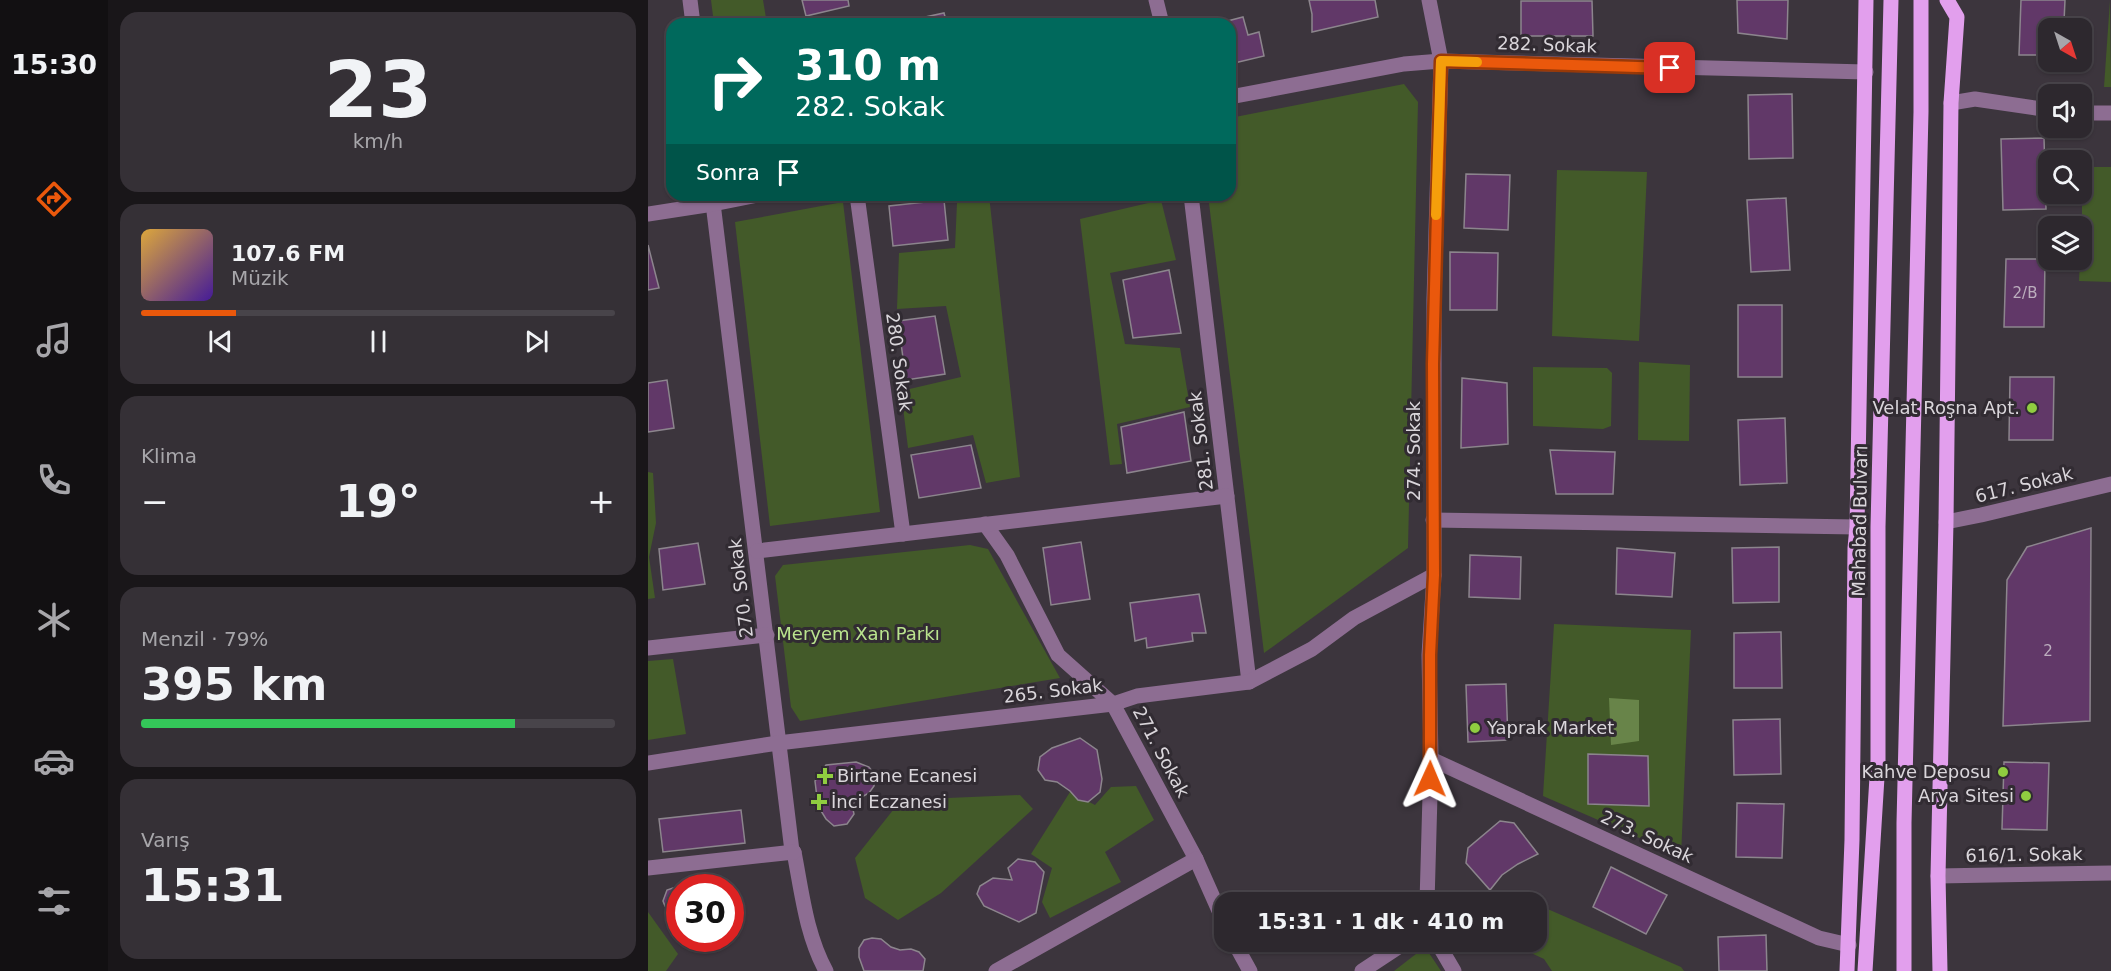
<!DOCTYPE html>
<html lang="tr">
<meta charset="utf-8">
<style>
body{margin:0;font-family:"DejaVu Sans",sans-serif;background:#353036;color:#f1f3f6;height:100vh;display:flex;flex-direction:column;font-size:22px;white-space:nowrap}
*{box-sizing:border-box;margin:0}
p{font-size:20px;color:#a7a6aa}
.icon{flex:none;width:33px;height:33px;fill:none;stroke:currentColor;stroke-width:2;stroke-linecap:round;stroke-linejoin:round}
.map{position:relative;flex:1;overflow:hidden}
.sheet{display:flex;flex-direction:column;gap:12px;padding:12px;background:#191619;width:540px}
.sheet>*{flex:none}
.hud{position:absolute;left:18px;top:18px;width:570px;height:183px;border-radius:18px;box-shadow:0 2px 4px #0004,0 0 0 2px #48444a;background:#00695c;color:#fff;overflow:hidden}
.needle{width:39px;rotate:141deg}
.buttons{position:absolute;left:1390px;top:18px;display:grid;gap:12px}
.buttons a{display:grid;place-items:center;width:54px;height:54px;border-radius:12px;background:#2d282e;box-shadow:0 2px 4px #0004,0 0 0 2px #48444a;font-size:30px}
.speed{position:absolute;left:18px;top:874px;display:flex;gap:12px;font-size:30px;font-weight:700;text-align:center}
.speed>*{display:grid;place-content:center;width:78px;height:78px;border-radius:50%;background:#2d282e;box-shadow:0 2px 4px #0004,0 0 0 2px #48444a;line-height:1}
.speed .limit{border:9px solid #d22;background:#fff;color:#111}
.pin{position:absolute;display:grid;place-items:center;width:51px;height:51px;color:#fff;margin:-26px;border-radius:12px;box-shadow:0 3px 9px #0006}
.me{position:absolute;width:66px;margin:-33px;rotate:1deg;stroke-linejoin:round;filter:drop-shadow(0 0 4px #0008)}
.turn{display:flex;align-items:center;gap:21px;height:126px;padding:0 30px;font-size:27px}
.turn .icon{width:78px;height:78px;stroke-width:2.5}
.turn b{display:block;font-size:42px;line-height:51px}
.then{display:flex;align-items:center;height:57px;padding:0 30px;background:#0003;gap:12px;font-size:22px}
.big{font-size:45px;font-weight:600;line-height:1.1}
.sheet .tile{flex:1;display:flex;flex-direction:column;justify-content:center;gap:9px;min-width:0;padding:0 21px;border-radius:18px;background:#353036}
.sheet .dial{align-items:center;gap:0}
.dial b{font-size:78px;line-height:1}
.song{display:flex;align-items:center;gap:18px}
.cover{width:72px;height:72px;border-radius:9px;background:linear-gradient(135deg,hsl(40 70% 55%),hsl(260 70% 35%))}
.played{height:6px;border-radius:3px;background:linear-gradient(90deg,#ea580c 20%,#48444a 20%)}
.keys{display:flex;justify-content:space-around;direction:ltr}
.heat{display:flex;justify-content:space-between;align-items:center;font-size:33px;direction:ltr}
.charge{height:9px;border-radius:4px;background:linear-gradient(90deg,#34c759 79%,#48444a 0)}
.trip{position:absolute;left:566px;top:892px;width:333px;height:60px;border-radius:18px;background:#2d282e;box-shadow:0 2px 4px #0004,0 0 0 2px #48444a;font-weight:600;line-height:60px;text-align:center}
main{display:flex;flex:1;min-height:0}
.menu{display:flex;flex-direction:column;width:108px;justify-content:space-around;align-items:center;background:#121012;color:#a7a6aa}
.menu .icon{width:42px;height:42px}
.menu .selected{color:#ea580c}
.menu b{font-size:27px;color:#f1f3f6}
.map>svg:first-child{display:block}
.green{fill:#435a29}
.water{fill:#688449}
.building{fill:#613868;stroke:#8c858d;stroke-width:1.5}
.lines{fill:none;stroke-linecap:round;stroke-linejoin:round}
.minor{stroke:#8d6d92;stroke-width:15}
.major{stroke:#e29fed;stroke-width:15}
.route-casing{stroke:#983908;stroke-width:15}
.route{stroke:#ea580c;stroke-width:10}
.slow{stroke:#f59e0b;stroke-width:10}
.poi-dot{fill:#90cd40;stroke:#312b32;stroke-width:2}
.labels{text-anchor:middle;stroke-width:6;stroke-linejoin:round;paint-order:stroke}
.number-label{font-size:15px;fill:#bcaebe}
.street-label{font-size:18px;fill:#dad6db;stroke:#312b32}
.poi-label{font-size:18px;fill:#dad6db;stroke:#312b32;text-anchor:end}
.park-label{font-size:18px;fill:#bae48e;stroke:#312b32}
</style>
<main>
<nav class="menu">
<b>15:30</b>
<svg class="icon selected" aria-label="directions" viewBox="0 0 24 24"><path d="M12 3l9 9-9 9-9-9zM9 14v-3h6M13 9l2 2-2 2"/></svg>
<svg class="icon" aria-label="music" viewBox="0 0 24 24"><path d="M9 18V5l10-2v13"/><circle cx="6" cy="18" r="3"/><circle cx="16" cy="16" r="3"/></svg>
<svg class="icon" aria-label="phone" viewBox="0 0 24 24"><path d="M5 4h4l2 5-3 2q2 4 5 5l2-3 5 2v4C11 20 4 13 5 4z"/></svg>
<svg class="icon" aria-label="climate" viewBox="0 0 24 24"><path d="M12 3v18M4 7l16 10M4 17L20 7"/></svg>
<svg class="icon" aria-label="car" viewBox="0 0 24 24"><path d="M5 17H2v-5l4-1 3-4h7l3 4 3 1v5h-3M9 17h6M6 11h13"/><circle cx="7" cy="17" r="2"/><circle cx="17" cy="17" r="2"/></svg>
<svg class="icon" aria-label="filters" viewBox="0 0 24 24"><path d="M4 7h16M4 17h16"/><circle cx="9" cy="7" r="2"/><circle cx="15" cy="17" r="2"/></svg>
</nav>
<section class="sheet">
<div class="tile dial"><b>23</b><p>km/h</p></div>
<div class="tile">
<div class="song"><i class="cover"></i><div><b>107.6 FM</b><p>Müzik</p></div></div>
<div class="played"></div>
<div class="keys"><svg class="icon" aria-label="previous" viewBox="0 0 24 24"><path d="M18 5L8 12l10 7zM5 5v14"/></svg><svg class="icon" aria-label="pause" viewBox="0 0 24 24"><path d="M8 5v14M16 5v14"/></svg><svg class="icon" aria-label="next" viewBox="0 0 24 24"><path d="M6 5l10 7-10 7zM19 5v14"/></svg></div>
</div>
<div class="tile"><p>Klima</p>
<div class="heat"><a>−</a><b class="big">19°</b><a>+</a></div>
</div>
<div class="tile"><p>Menzil · 79%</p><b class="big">395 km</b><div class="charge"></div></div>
<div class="tile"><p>Varış</p><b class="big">15:31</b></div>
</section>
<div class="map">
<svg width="1463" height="971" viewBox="0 0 1463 971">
<rect width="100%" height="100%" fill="#3c353d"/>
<g class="green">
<polygon points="63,0 115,0 119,24 66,24"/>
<polygon points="1462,0 1463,87 1456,87"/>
<polygon points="756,84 770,102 760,548 616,653 560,195 582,195 582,118"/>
<polygon points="1434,167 1463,167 1463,282 1431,281 1432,260 1434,260"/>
<polygon points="909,170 999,172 991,341 904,336"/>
<polygon points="317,195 341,195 372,477 338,483 325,435 260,448 253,391 313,377 298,306 249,309 251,253 307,248 309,203"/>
<polygon points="513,200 528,260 462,273 477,344 532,348 542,407 469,424 474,464 462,465 432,219"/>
<polygon points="195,202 232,512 122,526 87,222"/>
<polygon points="991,362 1042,365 1041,441 990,440"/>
<polygon points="885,367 959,368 964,373 963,426 955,429 885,426"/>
<polygon points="0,472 5,473 8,523 1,557 7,598 0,599"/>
<polygon points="322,545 340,549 412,678 152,721 143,707 127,576 135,565"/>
<polygon points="906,624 1043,630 1033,856 895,796"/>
<polygon points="25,659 38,734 0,740 0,661"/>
<polygon points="488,786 506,820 457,852 473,882 402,918 394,902 404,868 383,854 422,792 447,805 463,787"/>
<polygon points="372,795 385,809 293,893 250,920 217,898 207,858 253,800"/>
<polygon points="888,904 1033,967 1036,971 904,971 896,959 859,942 888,942"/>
<polygon points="0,912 30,954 18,971 0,971"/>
<polygon points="777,947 793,971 746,971"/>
</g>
<polygon class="water" points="961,698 991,700 991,741 963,745"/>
<g class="building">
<polygon points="154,0 200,0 201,6 158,16"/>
<polygon points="661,0 727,0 730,17 664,32 664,14"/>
<polygon points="1089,0 1140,0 1139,39 1090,33"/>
<polygon points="1373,0 1417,0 1416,22 1411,22 1411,28 1401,28 1401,60 1391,60 1390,55 1371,55"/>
<polygon points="873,1 944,1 945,36 873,36"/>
<polygon points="296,13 299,24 245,24"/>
<polygon points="595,17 600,35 611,32 616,56 582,64 582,24 568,24"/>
<polygon points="1144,94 1145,158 1101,159 1100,95"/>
<polygon points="1396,138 1398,209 1355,210 1353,139"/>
<polygon points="818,174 862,175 860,230 816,228"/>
<polygon points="450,195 497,195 451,200"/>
<polygon points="1138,198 1142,270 1103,272 1099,200"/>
<polygon points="296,200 300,240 245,246 241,206"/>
<polygon points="0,245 11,288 0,290"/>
<polygon points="802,252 850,253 849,310 802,310"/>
<polygon points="1358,259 1397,259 1396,327 1356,327"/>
<polygon points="521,270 533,333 485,338 475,280"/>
<rect x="1090" y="305" width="44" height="72"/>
<polygon points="287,316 297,374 258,380 250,321"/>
<polygon points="1362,377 1406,377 1405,440 1361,440"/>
<polygon points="814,378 859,383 860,444 813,448"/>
<polygon points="19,380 26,428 0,432 0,383"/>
<polygon points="536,412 543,461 479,473 473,427"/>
<polygon points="1137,418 1139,483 1092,485 1090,420"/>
<polygon points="323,445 333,488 271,498 263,455"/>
<polygon points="902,450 967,452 965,494 908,494"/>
<polygon points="1443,528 1442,721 1355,726 1359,580 1379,547"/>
<polygon points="433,542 442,599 403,605 395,548"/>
<polygon points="50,543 57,584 15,590 11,549"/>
<polygon points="1131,547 1131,602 1085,603 1084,548"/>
<polygon points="969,548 1027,553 1024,597 968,594"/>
<polygon points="822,555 873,557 872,599 821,597"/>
<polygon points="551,594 558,633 544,633 545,641 499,648 498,638 487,641 482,603"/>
<polygon points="1133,632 1134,688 1086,688 1086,633"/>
<polygon points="858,684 860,740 820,742 818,685"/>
<polygon points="1132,719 1133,774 1086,775 1085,720"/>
<polygon points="432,738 449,750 454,779 452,792 440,802 430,800 422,791 409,782 397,780 390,770 392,757 404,748"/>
<polygon points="940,754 1000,756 1001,806 940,804"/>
<polygon points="208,762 221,767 227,775 226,786 221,793 210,799 204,805 206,814 199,824 186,826 178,819 170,806 167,781 178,765"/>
<polygon points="1356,762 1401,763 1399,830 1354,829"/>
<polygon points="1089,803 1136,804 1134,858 1088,857"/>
<polygon points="93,810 97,843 15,852 11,819"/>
<polygon points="852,821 866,823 890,854 870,864 854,875 842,890 818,863 820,848"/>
<polygon points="370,859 387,862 396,872 388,913 371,922 336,906 329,894 332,886 345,878 364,880 360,868"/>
<polygon points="963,867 1019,895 998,934 945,907"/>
<polygon points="66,880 74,888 32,888 32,915 25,915 17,906 15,901 19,890 31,886"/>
<polygon points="1118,935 1119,971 1071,971 1070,937"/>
<polygon points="224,938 233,939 243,947 252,950 263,949 271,952 277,959 275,971 216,971 211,957 211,948 216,940"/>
</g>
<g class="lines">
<g class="minor">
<polyline points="42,0 45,24"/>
<polyline points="508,0 514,24"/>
<polyline points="582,97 756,64 793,61 1218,72"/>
<polyline points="1303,103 1327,99 1401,110"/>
<polyline points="1434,113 1463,113"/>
<path d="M64,195L144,851L146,852C154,893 158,934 178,971"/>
<polyline points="209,195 255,534"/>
<polyline points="543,195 601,682"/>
<polyline points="0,214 65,204 110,195"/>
<polyline points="785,520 1209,527"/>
<polyline points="1298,522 1333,515 1463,484"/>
<polyline points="337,524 359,555 410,655 465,704 548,859 576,922"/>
<polyline points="109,551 579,496"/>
<polyline points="0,648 119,635"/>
<polyline points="783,759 1171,938 1201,945"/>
<polyline points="0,763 130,743 465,704 489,696 601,682 664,649 706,618 786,575"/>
<polyline points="0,868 146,852"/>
<polyline points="1290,876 1463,873"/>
<polyline points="779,903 783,759 781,655 786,575 786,300 793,61 781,0"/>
<polyline points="586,942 602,971"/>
<polyline points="789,942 806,971"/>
<polyline points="348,971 548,859"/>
<polyline points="714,971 758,942"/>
</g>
<g class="major">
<polyline points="1199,971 1204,840 1207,548 1209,527 1218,0"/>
<polyline points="1217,971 1230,761 1230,527 1243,0"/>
<polyline points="1256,971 1256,823 1273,112 1273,0"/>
<polyline points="1292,971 1290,876 1298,522 1303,103 1309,17 1299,0"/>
</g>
</g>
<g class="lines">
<defs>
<polyline id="route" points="782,779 782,655 786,575 785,364 793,61 1022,68"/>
</defs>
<use href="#route" class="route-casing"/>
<use href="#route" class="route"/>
<polyline class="slow" points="788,215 793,61 829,62"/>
</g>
<g class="poi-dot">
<circle cx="1384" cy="408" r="6"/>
<circle cx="827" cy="728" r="6"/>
<circle cx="1355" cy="772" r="6"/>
<path d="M174 767h6v6h6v6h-6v6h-6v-6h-6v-6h6z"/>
<circle cx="1378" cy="796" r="6"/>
<path d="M168 793h6v6h6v6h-6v6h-6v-6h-6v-6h6z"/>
</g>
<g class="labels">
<g class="number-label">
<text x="1377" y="298">2/B</text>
<text x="1400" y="656">2</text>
</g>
<g class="street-label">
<text transform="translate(899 45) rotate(2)" y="6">282. Sokak</text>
<text transform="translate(251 362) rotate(82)" y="6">280. Sokak</text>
<text transform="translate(553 441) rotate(-97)" y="6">281. Sokak</text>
<text transform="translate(766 451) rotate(-90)" y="6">274. Sokak</text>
<text transform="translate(1376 485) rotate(-14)" y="6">617. Sokak</text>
<text transform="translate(1212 521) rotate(-89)" y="6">Mahabad Bulvarı</text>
<text transform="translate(93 588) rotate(-97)" y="6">270. Sokak</text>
<text transform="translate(405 691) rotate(-7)" y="6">265. Sokak</text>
<text transform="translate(513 752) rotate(62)" y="6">271. Sokak</text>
<text transform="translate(999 837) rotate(25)" y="6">273. Sokak</text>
<text transform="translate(1376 855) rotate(-1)" y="6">616/1. Sokak</text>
</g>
<g class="poi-label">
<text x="1372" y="414">Velat Roşna Apt.</text>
<text x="839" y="734" text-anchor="start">Yaprak Market</text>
<text x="1343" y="778">Kahve Deposu</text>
<text x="189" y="782" text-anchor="start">Birtane Ecanesi</text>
<text x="1366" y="802">Arya Sitesi</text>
<text x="183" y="808" text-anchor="start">İnci Eczanesi</text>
</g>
<g class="park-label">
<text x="210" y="640">Meryem Xan Parkı</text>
</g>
</g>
</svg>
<div class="buttons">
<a><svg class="needle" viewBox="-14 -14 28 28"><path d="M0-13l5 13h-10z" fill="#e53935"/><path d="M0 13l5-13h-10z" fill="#a7a6aa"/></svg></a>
<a><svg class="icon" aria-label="sound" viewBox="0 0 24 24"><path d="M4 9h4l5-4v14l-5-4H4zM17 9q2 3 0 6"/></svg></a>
<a><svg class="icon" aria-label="search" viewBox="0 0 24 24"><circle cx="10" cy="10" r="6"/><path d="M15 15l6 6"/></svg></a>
<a><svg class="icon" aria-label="layers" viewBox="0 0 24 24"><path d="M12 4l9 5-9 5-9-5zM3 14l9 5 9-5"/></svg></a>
</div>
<div class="speed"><div class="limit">30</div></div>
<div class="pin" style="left:1022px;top:68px;background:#d93025"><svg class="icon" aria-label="arrive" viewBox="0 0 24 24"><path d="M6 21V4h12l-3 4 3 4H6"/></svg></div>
<svg class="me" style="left:782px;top:779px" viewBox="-20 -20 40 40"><path d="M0-17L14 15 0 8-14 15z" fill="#ea580c" stroke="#fff" stroke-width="4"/></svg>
<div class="trip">15:31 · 1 dk · 410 m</div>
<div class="hud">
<div class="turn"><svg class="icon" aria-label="right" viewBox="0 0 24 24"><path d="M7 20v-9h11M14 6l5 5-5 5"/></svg><div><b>310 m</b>282. Sokak</div></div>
<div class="then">Sonra<svg class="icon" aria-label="arrive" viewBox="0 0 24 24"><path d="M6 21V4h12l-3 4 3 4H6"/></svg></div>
</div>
</div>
</main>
